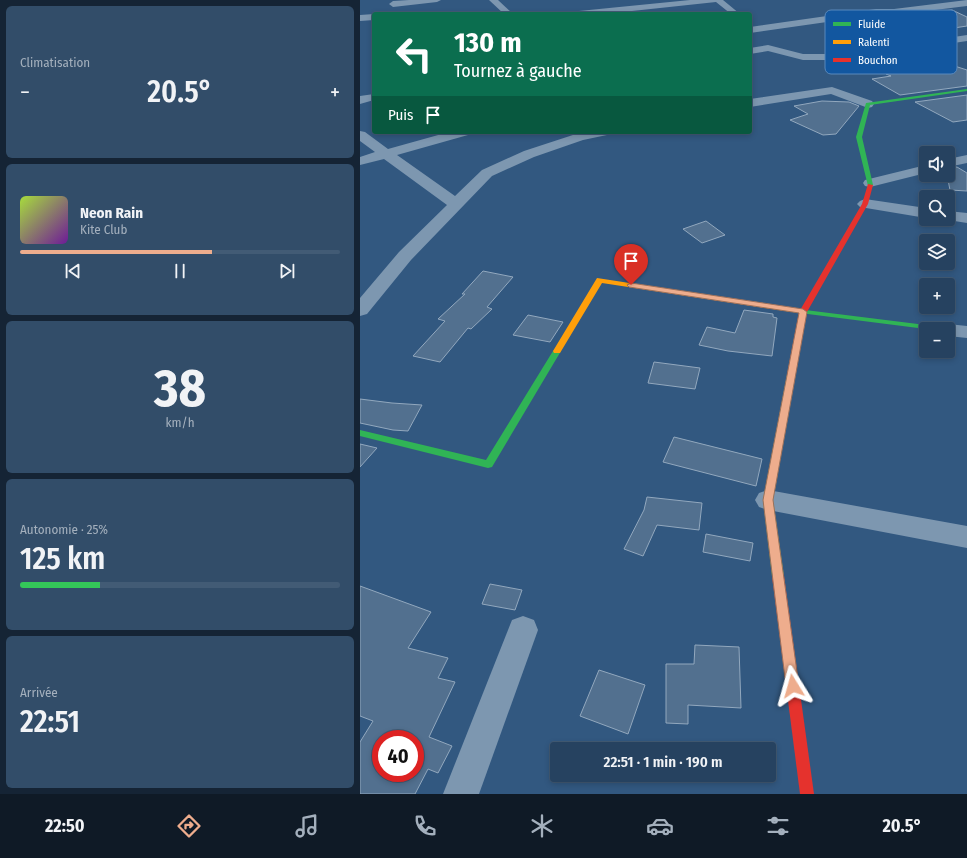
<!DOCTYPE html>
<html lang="fr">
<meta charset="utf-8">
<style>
body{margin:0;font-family:"Fira Sans Condensed",sans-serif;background:#324d69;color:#f1f3f6;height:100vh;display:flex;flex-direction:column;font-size:15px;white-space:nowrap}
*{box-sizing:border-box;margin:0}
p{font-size:13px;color:#a4b0bd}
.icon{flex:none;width:22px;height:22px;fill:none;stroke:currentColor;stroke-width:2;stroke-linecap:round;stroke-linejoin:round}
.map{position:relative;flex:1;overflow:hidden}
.panel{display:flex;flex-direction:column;gap:6px;padding:6px;background:#152435;width:360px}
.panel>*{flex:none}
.banner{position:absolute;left:12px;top:12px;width:380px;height:122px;border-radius:4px;box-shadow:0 2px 6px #0003,0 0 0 1px #425b75;background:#0b6e4f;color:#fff;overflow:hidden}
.controls{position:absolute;left:559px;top:146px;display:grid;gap:8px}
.controls a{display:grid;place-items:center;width:36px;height:36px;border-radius:4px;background:#264260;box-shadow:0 2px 6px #0003,0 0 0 1px #425b75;font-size:20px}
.speed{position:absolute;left:12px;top:730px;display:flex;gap:8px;font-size:20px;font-weight:700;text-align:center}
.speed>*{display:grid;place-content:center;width:52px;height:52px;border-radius:50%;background:#264260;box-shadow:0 2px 6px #0003,0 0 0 1px #425b75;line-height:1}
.speed .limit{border:6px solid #d22;background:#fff;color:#111}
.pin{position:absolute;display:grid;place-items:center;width:34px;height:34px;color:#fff;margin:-41px -17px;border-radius:50% 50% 50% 0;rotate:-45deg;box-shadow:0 0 4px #0007}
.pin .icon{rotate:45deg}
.me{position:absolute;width:44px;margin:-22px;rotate:352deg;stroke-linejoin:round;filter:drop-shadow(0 0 3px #0008)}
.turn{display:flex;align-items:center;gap:14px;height:84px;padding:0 16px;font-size:18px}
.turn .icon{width:52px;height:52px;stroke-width:2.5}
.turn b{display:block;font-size:28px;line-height:34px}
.then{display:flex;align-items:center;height:38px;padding:0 16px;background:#0003;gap:8px;font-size:15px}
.big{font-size:30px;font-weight:600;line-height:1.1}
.panel .widget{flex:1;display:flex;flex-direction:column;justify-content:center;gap:6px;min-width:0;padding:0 14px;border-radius:6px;background:#324d69}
.panel .dial{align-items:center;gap:0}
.dial b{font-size:52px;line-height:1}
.song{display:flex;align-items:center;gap:12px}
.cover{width:48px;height:48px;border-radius:6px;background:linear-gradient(135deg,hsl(80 70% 55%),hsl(280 70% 35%))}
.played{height:4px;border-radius:2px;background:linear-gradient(90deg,#eead8d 60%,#425b75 60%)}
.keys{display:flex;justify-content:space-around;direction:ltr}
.heat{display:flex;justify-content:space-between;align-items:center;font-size:22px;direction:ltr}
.charge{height:6px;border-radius:3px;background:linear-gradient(90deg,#34c759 25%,#425b75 0)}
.trip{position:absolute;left:190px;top:742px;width:226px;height:40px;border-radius:4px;background:#264260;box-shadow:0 2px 6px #0003,0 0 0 1px #425b75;font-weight:600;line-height:40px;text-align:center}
.tabs{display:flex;height:64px;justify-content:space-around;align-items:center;background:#0f1a26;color:#a4b0bd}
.tabs .icon{width:28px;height:28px}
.tabs .current{color:#eead8d}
.tabs b{font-size:18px;color:#f1f3f6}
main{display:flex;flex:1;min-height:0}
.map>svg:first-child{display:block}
.building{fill:#52708f;stroke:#92a8be;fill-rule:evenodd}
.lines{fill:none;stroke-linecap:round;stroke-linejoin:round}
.street{fill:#7d97b0;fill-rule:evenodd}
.fast{fill:#30b455;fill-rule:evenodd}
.slow{fill:#ff9f0a;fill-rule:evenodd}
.jam{fill:#e5322d;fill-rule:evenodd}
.route{fill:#eead8d;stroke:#9b705c}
.key{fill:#1257a0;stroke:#5989bc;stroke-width:1}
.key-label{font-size:11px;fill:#fff}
</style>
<main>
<section class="panel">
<div class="widget"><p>Climatisation</p>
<div class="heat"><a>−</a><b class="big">20.5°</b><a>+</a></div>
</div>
<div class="widget">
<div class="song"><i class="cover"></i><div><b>Neon Rain</b><p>Kite Club</p></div></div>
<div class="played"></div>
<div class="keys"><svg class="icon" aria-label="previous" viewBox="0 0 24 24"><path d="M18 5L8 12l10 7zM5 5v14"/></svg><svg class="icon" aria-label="pause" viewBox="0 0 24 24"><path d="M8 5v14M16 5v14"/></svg><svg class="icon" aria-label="next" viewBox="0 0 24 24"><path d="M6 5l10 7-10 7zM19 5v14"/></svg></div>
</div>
<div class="widget dial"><b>38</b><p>km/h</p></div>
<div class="widget"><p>Autonomie · 25%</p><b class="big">125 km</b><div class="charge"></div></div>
<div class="widget"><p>Arrivée</p><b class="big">22:51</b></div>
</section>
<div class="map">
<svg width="607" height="794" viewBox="0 0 607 794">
<rect width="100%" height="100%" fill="#325880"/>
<g class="building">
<polygon points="592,10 607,17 607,26 554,34 518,18"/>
<polygon points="582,62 607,70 607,86 540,95 512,79 531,76 526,74"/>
<polygon points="607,95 607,120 593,122 555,102"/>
<polygon points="462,101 489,102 499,106 476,134 463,135 430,120 448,114 434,106"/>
<polygon points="597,167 607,173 607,191 590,190 587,175 588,175 588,168"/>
<polygon points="346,221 365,235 342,243 323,229"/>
<polygon points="123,271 153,277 127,307 132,309 111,329 108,328 80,362 53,356 85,321 78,319 105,294 102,294"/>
<polygon points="384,310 413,314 413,317 417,318 412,356 368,351 339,345 347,327 375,333"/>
<polygon points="168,315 203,322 190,342 153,335"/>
<polygon points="294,362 340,368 335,389 288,383"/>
<polygon points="0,399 32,403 62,405 48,431 33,430 0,423"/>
<polygon points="314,437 402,459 396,486 303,462"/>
<polygon points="0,444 17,448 0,467"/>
<polygon points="287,497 342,503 339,530 297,525 283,556 264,549 284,510"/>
<polygon points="346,534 393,543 390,561 343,552"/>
<polygon points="130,584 162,590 155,610 122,604"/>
<path d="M0,586L71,612L48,648L88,658L78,678L95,682L69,737L92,746L78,773L68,769L55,794H0V742L13,721L0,716ZM21,739H55V773H21Z"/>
<polygon points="335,645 379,647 381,708 328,705 328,724 306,723 306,664 334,664"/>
<polygon points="239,670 285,685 268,734 220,716"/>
</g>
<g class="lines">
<g class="street">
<polygon points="49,0 81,0 77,2 33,7 29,4 33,1"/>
<polygon points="129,0 138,0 153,14 144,14"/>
<polygon points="330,0 363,0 380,14 371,14 356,2 244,14 215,14 219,11"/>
<polygon points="607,0 607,6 534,15 516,15 390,33 390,27 516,9 534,9"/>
<polygon points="14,14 14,20 0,21 0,15"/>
<polygon points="607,35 607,41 481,60 443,60 408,51 390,54 390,48 408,45 443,54 481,54"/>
<polygon points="472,87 512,101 514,104 512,107 508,108 471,94 390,107 390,99"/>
<polygon points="14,94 14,100 0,104 0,96"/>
<polygon points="0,131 5,132 28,149 89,132 109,132 108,135 37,155 95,196 122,170 164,151 219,133 248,132 247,135 223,140 174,157 132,176 51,260 7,314 0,316 0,298 39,252 87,205 24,159 0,165 0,157 15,152 0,141"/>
<polygon points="607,155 607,163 588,167 588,159"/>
<polygon points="566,165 566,173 510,187 505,186 503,183 505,180"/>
<polygon points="505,199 566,208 566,218 500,207 497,204 500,201"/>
<polygon points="588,211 607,213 607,223 582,219 588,219"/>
<polygon points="588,324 607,326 607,338 588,336 588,329 579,329 581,326"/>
<polygon points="408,490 607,526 607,548 408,510 399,507 395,500 399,493"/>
<polygon points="163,616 174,620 178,630 119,794 83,794 152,620"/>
</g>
<g class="fast">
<polygon points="607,89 607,91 510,105 502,137 513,185 508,186 496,137 506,103"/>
<polygon points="429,308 582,327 586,329 566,329 432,312 428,310"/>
<polygon points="197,348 201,351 132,467 128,468 0,436 0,430 126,460 193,351"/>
<polygon points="431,372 435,375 413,500 424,576 422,580 418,581 414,580 412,576 403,500 427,375"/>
</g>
<polygon class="slow" points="237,278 432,308 436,310 432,312 242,283 200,353 194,353 193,351"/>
<g class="jam">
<polygon points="508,184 513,185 508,204 447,312 435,375 434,377 428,377 427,375 439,312 502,204"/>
<polygon points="418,571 422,572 424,576 454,794 440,794 412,576 414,572"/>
</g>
</g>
<polygon class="route" points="271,283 443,309 447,312 413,500 439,686 437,690 433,692 428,690 426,686 403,500 439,313 269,287 267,285"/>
<rect x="465" y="10" width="132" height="64" rx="6" class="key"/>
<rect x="473" y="22" width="18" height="4" fill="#30b455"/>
<rect x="473" y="40" width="18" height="4" fill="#ff9f0a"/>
<rect x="473" y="58" width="18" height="4" fill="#e5322d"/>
<g class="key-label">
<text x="498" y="28">Fluide</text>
<text x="498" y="46">Ralenti</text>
<text x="498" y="64">Bouchon</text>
</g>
</svg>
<div class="controls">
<a><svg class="icon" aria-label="sound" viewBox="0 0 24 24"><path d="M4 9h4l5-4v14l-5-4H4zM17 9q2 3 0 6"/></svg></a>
<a><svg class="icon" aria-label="search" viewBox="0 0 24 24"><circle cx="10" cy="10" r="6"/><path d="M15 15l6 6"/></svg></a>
<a><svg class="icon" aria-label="layers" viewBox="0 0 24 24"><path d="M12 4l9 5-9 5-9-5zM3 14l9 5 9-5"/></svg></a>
<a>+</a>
<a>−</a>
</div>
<div class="speed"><div class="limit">40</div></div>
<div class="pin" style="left:271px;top:285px;background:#d93025"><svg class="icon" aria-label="arrive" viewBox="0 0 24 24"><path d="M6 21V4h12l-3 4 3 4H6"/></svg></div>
<svg class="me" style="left:433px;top:686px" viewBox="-20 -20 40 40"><path d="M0-17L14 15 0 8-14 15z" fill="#eead8d" stroke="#fff" stroke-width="4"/></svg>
<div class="trip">22:51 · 1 min · 190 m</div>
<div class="banner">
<div class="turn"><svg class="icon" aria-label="left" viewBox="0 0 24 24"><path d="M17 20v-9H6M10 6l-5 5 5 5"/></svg><div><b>130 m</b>Tournez à gauche</div></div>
<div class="then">Puis<svg class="icon" aria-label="arrive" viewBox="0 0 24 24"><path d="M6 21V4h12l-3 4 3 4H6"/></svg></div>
</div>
</div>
</main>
<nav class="tabs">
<b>22:50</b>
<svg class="icon current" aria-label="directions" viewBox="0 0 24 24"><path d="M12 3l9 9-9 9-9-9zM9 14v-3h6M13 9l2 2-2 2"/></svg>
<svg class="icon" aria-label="music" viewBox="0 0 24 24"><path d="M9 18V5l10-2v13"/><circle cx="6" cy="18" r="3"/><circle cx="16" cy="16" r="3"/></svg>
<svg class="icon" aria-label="phone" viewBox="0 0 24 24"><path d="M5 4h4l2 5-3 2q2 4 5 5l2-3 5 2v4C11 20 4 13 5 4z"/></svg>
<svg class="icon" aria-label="climate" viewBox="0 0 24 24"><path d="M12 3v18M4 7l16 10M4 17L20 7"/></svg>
<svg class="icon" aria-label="car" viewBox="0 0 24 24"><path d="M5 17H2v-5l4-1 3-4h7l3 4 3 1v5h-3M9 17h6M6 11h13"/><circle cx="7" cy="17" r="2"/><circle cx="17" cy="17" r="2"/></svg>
<svg class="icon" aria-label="filters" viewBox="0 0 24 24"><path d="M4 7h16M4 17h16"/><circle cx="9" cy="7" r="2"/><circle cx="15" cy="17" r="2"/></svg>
<b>20.5°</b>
</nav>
